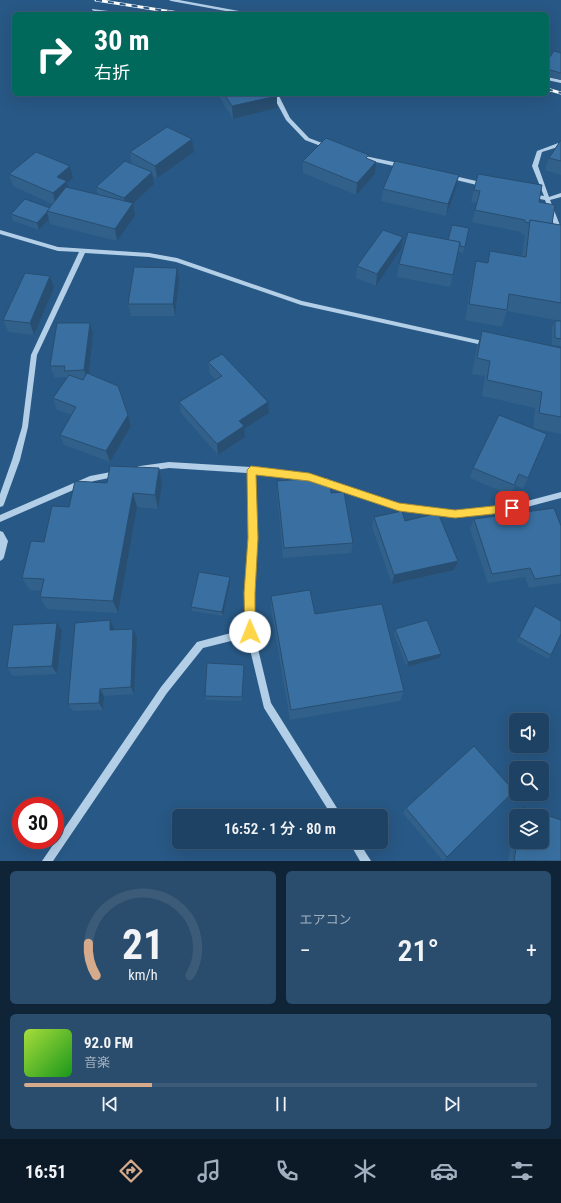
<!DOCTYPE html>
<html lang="ja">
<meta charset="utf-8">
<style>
body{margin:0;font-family:"Roboto Condensed","Noto Sans JP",sans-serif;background:#2b4d6d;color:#f1f3f6;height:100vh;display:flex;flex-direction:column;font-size:15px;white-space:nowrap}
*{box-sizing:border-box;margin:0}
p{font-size:13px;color:#a1b0bf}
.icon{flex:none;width:22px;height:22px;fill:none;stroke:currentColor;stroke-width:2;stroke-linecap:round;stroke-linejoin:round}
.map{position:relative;height:861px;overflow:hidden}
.sheet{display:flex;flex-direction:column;gap:10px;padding:10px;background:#102437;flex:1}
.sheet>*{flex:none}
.banner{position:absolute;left:12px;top:12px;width:537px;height:84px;border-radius:6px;box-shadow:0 4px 16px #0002,0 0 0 1px #3c5b78;background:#00695c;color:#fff;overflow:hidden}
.controls{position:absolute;left:509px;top:713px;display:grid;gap:8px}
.controls a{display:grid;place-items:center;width:40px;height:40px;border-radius:6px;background:#1e4264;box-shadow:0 4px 16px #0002,0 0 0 1px #3c5b78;font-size:20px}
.speed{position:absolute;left:12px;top:797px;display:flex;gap:8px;font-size:20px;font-weight:700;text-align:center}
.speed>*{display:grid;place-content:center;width:52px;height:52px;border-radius:50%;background:#1e4264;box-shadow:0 4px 16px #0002,0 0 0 1px #3c5b78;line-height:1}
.speed .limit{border:6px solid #d22;background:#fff;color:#111}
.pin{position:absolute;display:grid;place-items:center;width:34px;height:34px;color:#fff;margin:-17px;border-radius:8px;box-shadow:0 2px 6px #0006}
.me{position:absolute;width:44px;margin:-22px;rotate:359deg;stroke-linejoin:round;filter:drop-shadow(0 0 3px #0008)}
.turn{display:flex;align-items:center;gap:14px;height:84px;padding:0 16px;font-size:18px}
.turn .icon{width:52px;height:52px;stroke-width:2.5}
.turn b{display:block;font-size:28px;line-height:34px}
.big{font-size:30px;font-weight:600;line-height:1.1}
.sheet .card{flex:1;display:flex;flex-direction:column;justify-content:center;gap:6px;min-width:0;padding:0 14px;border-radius:6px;background:#2b4d6d}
.sheet .dial{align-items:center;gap:0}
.dial svg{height:104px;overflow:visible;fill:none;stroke:#3c5b78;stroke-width:7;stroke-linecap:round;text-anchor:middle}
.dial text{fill:#f1f3f6;stroke:none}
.song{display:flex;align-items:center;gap:12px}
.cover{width:48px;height:48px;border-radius:6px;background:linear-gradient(135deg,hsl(80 70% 55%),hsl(120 70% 35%))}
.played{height:4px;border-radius:2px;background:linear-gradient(90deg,#d6ab8b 25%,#3c5b78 25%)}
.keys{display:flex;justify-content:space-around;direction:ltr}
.heat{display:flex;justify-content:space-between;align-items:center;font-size:22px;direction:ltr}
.sheet .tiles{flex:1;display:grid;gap:10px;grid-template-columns:1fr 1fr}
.card:last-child{grid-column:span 2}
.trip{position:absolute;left:172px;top:809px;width:216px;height:40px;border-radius:6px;background:#1e4264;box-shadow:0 4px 16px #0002,0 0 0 1px #3c5b78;font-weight:600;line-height:40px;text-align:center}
.tabs{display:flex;height:64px;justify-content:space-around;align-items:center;background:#0c1a28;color:#a1b0bf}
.tabs .icon{width:28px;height:28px}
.tabs .on{color:#d6ab8b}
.tabs b{font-size:18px;color:#f1f3f6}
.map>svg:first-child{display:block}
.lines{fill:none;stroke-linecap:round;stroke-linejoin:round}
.minor{fill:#b3cfe7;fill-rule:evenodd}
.rail-casing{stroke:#fff;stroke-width:3}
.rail{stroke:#285885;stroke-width:2;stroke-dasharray:6;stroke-linecap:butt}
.wall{fill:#31608a;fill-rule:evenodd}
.shaded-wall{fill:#284e71}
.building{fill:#3970a1;stroke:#284e71}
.route{fill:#ffd54a;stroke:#a68a30}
</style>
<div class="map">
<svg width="561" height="861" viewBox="0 0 561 861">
<rect width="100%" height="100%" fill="#285885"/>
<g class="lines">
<g class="minor">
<polygon points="169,0 179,0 250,13 252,14 242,14 171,1"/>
<polygon points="92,9 125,13 127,14 114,14 94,11 92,10"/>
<polygon points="547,77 561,80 561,83 547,80"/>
<polygon points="272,94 278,94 290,118 309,138 330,146 330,148 326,148 305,140 286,120"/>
<polygon points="561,142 561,146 542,152 538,166 549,197 561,193 561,197 550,200 561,228 561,238 558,236 545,200 530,197 529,196 532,194 544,196 532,166 537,151"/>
<polygon points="360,155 403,164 406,166 403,168 358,158 357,157"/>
<polygon points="450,175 485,183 488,185 485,187 448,178 447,177"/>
<polygon points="0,230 58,247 149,253 177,258 302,301 487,342 490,344 487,346 301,305 176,262 149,257 85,253 37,355 28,427 20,460 4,504 3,506 0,507 0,494 12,460 22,427 31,355 79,252 58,251 0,234"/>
<polygon points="169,462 251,467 309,474 399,504 455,511 512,505 561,492 561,498 512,511 455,517 399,510 309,480 255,474 257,538 253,593 254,632 271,703 342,816 332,816 264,708 247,637 203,648 167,693 53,861 42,861 161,687 197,642 246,629 245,593 249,538 247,473 169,468 140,472 137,471 136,469 137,467 140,466"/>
<polygon points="116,471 119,472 120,474 119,476 94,481 0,522 0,515 90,476"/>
<polygon points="0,531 3,532 8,541 4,557 3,559 0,561"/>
<polygon points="349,842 359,842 371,861 360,861"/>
</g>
<defs>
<g id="rail">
<polyline points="96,0 185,14"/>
<polyline points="547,89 561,93"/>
</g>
</defs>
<use href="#rail" class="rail-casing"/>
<use href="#rail" class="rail"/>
</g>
<g class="wall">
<polygon points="561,53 561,80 547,76 547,54 547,60"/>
<polygon points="220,94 276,94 277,96 277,108 233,119 220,98"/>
<polygon points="561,140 561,175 545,170 549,158"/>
<polygon points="130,152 194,152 157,178 153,176 154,184 133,204 135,216 117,241 50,224 49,219 39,230 13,221 11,214 50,208 52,204 13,186 9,174 70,166 73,178 67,183 68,187 98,195 96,187 132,164"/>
<polygon points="369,159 375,174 356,195 303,173 303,161"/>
<polygon points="478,174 539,202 552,224 561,225 561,321 507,311 502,327 465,320 472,278 476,261 487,263 490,251 522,256 525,235 521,234 521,232 472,222 477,203 471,202"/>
<polygon points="456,188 446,216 381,201 383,189"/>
<polygon points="469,228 463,253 458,252 450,287 397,277 399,264 448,240"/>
<polygon points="401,249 376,286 356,278 357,266"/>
<polygon points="179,280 175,316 131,316 128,304"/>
<polygon points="54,288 34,335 8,332 3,320"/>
<polygon points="555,321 561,321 561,346 552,345 552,327"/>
<polygon points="90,323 93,334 89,374 128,415 131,426 110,462 64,445 60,435 72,415 57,410 53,398 67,379 66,377 55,378 50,366"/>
<polygon points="482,331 561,348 561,434 533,428 535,408 482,396 485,376 472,374 477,347"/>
<polygon points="208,362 268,402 269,413 244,429 245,437 218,455 181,413 179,402 216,380 210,374"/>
<polygon points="499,415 528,478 523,489 515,485 510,495 470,478 473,468"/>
<polygon points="159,468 162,483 158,509 137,507 118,613 47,609 40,597 41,591 30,590 22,578 44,542 69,507 107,483"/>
<polygon points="277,481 331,493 353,543 351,553 283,558 277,491"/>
<polygon points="374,517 405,521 454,570 392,584 372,527"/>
<polygon points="474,519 561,526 561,583 529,588 525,577 488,583 470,529"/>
<polygon points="230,582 223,616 192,611 191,607"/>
<polygon points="271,596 315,614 404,691 400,701 290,720 271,608"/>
<polygon points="535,606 551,655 548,659 516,641"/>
<polygon points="114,629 114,630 137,637 134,694 104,696 103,710 73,711 68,704"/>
<polygon points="395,629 439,658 407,667 394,634"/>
<polygon points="62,631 57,674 13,676 7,668"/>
<polygon points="244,669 242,701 206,700 205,696"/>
<path d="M522,807L561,820V861H508L516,812ZM516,816H542V842H516Z"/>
<polygon points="406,808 447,857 443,861 403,813"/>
</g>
<g class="shaded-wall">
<polygon points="277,96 277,108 233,119 232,106"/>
<polygon points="192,139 194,152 157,178 155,166"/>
<polygon points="376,162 375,174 356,195 357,183"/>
<polygon points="70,166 73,178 67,183 70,194 56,206 53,193 57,177"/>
<polygon points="152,172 154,184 133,204 135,216 117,241 115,229 126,211 124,198"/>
<polygon points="459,175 456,188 446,216 448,204"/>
<polygon points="47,212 49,219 39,230 37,223"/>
<polygon points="403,237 401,249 376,286 377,274"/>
<polygon points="177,268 179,280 175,316 173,304"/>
<polygon points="50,276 54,288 34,335 30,323"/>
<polygon points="90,323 93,334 88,382 84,370"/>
<polygon points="268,402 269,413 244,429 245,437 218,455 217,444 239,421"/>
<polygon points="128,415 131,426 110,462 106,451"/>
<polygon points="159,468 162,483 158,509 155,495"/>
<polygon points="133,493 137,507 118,613 113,601"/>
<polygon points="458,561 454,570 392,584 394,575"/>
<polygon points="230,577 230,582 223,616 222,612"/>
<polygon points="110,620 114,629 114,638 110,630"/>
<polygon points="57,623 62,631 57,674 52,666"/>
<polygon points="133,629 137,637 134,694 131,687"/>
<polygon points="441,654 439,658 407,667 408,662"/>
<polygon points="100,689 104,696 103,710 99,703"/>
</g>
<g class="building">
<polygon points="554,51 561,53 561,73 547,69 547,61"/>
<polygon points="224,94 276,94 277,96 232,106"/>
<polygon points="167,127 192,139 155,166 130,152"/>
<polygon points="326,138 369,155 366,158 376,162 357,183 303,161"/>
<polygon points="561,140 561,161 549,158"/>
<polygon points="36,152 70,166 57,177 67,181 53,193 9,174"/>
<polygon points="125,161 152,172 124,198 96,187"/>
<polygon points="395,161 459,175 448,204 383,189"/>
<polygon points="478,174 542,185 539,202 555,205 552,224 530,220 529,223 525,222 525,220 475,210 480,191 474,190"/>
<polygon points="66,187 133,203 115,229 47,211"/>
<polygon points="25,199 50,208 47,211 47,212 37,223 11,214"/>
<polygon points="530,220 561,225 561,303 509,294 507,310 469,304 476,261 488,263 490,251 526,257"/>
<polygon points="452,225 469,228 465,247 460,246 460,242 448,240"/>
<polygon points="383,230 403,237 377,274 357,266"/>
<polygon points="408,232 460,242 453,275 399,264"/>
<polygon points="134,267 177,268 173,304 128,304"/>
<polygon points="25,273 50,276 30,323 3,320"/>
<polygon points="555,321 561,321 561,339 555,338"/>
<polygon points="57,323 90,323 84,370 64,371 65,366 50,366"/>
<polygon points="482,331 561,348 561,417 539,413 542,392 487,380 490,361 477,358"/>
<polygon points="222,354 268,402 239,421 244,426 217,444 179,402 222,376 208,362"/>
<polygon points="87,373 118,386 128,415 106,451 60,435 76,407 53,398 69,375 83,380"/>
<polygon points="499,415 547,434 528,478 519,474 514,485 473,468"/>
<polygon points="110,466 159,468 155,495 133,493 113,601 40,597 44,579 22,578 31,541 44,542 52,506 69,507 75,481 107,483"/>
<polygon points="329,477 331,493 344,492 353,543 284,548 277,481"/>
<polygon points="554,508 561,526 561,575 535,579 530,568 492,574 474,519"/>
<polygon points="402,511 405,521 438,513 458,561 394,575 374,517"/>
<polygon points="199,572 230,577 222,612 191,607"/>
<polygon points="310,590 315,614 382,604 404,691 291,710 271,596"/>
<polygon points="535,606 561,621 561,634 551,655 519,637"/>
<polygon points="110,620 110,630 133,629 131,687 100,689 99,703 68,704 75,623"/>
<polygon points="427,620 441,654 408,662 395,629"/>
<polygon points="57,623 52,666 7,668 13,625"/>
<polygon points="207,663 244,665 242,697 205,696"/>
<polygon points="474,746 514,791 447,857 406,808"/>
<polygon points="522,807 561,820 561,861 514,861 517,842 542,842 542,816 521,816"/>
</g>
<polygon class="route" points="251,466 309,473 399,503 455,510 512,504 516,508 512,512 455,518 399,511 309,481 256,475 258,538 255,593 255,632 254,635 250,637 246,635 245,632 244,593 248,538 247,470"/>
</svg>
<div class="controls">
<a><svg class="icon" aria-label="sound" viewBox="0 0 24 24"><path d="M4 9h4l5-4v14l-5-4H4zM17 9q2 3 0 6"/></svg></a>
<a><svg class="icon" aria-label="search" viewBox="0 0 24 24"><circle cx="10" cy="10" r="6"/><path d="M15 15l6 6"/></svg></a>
<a><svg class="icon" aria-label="layers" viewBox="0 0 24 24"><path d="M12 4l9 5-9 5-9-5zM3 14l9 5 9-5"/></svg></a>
</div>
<div class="speed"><div class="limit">30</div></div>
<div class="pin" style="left:512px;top:508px;background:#d93025"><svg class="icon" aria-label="arrive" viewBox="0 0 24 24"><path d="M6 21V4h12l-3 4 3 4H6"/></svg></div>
<svg class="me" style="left:250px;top:632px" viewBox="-20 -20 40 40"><circle r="19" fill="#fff"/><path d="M0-13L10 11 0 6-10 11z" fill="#ffd54a"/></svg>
<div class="trip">16:52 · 1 分 · 80 m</div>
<div class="banner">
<div class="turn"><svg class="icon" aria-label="right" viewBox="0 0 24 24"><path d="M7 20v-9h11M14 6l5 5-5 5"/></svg><div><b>30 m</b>右折</div></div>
</div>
</div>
<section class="sheet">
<div class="tiles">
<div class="card dial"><svg viewBox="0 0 100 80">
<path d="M14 69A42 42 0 1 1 86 69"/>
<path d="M14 69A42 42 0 0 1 8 44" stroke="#d6ab8b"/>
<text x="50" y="56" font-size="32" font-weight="700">21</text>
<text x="50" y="72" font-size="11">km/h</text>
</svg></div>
<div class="card"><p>エアコン</p>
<div class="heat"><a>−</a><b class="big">21°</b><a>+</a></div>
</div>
<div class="card">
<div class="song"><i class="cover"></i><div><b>92.0 FM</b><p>音楽</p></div></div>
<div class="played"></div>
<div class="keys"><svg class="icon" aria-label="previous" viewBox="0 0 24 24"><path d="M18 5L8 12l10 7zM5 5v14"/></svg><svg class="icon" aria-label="pause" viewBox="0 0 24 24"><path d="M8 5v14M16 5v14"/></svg><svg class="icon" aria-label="next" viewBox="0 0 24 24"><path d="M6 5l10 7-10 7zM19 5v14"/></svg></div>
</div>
</div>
</section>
<nav class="tabs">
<b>16:51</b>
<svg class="icon on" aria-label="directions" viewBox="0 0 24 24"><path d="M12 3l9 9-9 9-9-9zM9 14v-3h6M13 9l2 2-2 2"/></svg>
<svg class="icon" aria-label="music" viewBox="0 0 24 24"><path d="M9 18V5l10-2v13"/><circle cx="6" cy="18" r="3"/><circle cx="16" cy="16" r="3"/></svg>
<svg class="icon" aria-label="phone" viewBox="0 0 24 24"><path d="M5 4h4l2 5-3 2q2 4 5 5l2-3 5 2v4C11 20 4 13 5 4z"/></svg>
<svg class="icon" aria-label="climate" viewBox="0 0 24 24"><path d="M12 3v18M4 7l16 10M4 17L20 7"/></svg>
<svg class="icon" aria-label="car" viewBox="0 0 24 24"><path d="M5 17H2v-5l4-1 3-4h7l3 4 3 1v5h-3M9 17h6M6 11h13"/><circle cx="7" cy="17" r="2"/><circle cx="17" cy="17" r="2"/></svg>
<svg class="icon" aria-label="filters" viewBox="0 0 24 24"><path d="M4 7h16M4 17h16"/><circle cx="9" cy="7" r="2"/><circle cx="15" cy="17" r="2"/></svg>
</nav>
